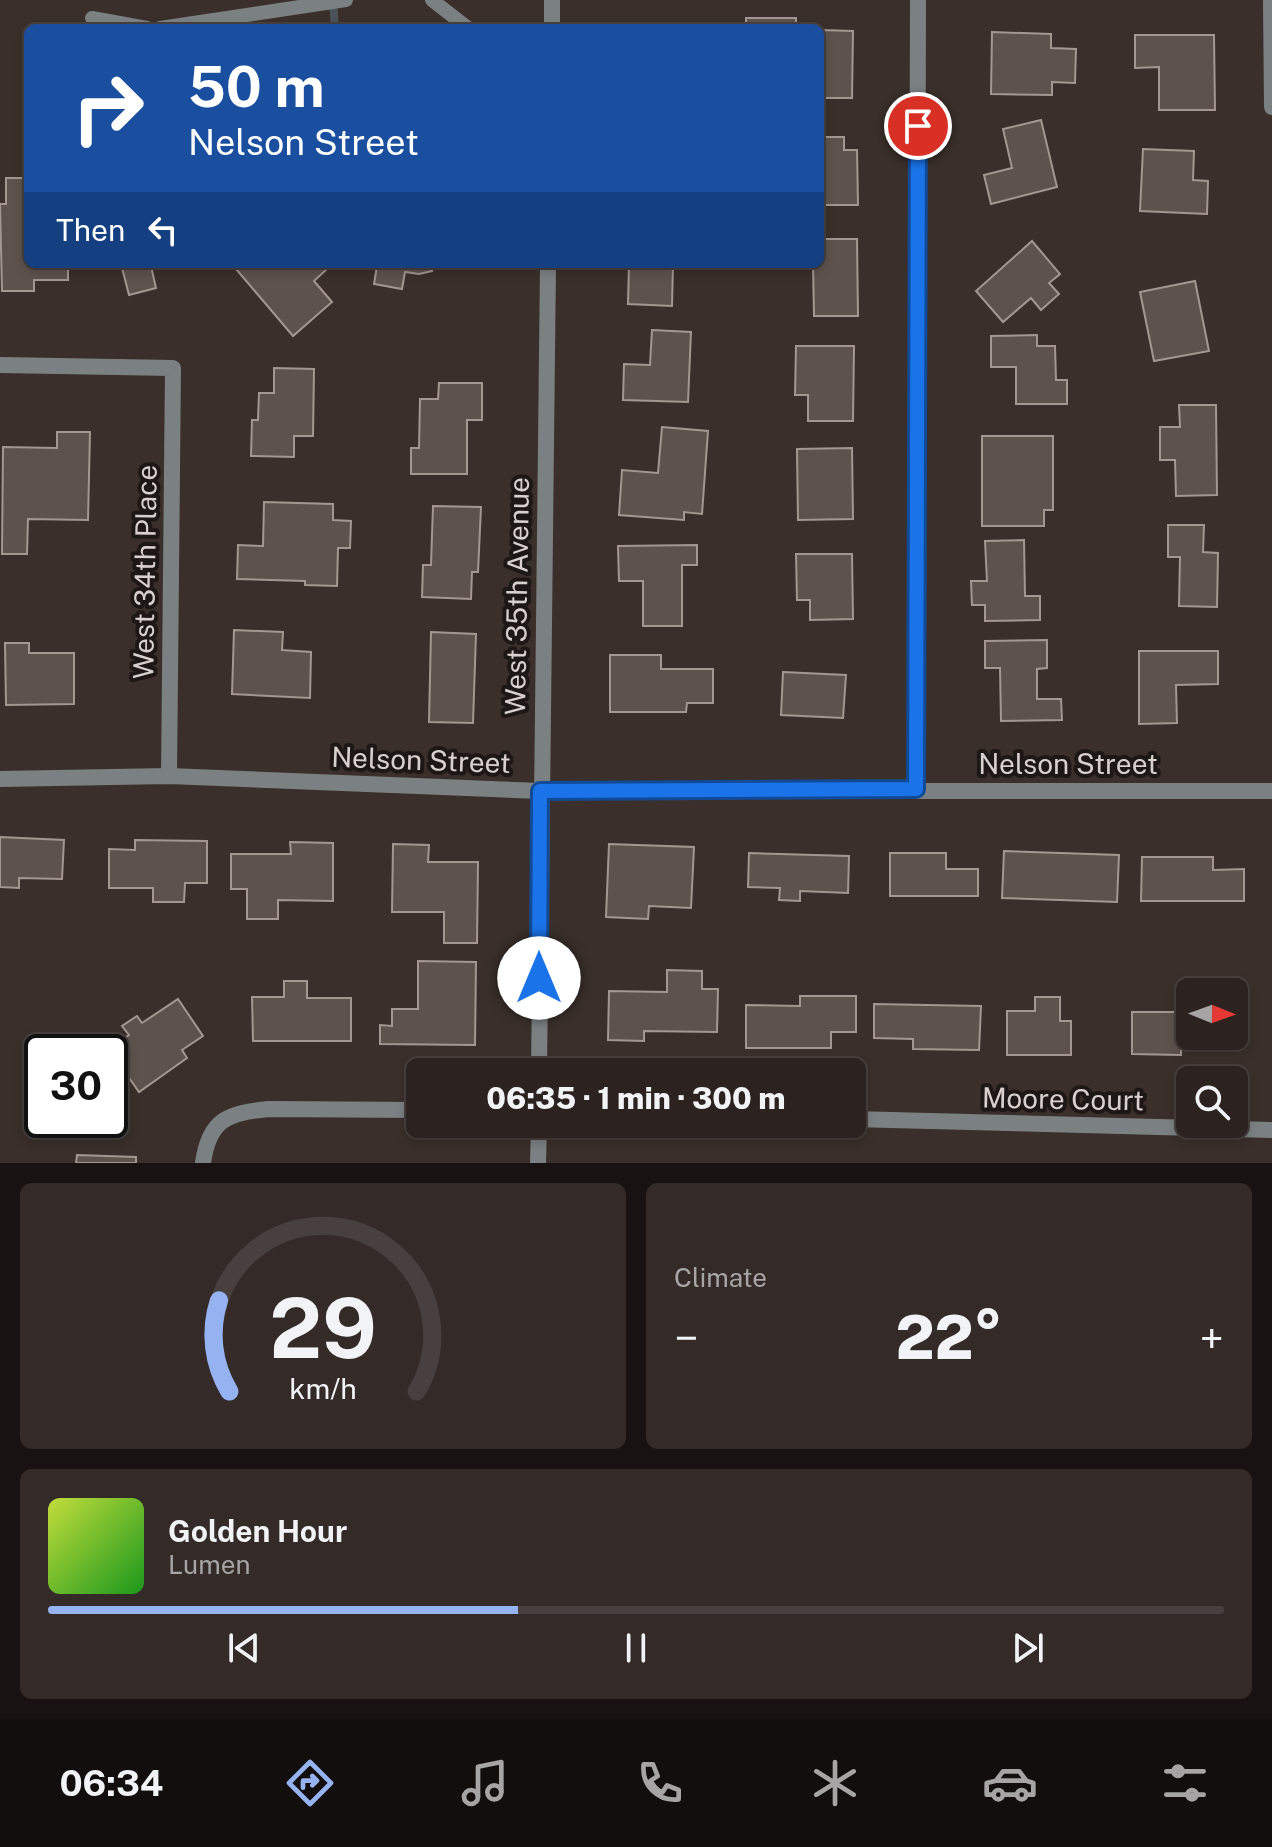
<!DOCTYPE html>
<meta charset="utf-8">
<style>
body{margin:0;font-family:"Public Sans",sans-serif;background:#342b29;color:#f1f3f6;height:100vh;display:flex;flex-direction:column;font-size:30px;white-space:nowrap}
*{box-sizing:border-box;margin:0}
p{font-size:26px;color:#a6a4a5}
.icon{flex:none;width:44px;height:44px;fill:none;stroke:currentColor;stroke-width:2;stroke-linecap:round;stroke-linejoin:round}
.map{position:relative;height:1163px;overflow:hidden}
.sheet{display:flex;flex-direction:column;gap:20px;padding:20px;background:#181312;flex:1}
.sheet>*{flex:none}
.hud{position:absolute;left:24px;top:24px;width:800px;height:244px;border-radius:12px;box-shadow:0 4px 12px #0003,0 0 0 2px #48403e;background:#1a4fa0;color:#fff;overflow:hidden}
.needle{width:52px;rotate:91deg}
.tools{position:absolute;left:1176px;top:978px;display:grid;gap:16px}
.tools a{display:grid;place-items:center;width:72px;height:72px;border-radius:12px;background:#2c2320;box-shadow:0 4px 12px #0003,0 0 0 2px #48403e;font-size:40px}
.speed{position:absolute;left:24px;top:1034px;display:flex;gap:16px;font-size:40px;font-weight:700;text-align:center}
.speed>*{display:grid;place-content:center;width:104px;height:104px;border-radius:50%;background:#2c2320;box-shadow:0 4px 12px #0003,0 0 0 2px #48403e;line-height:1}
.speed .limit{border:4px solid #111;border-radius:12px;background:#fff;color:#111}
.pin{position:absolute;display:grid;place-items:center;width:68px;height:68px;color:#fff;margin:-34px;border:4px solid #fff;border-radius:50%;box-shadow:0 2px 8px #0007}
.me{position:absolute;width:88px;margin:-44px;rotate:0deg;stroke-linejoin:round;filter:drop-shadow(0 0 6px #0008)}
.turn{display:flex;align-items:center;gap:28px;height:168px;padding:0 32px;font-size:36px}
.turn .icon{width:104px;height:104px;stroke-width:2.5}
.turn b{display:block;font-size:56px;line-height:68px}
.then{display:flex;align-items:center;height:76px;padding:0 32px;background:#0003;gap:16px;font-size:30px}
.big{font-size:60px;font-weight:800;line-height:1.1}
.sheet .tile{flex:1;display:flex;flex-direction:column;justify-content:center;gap:12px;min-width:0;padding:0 28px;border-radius:12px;background:#342b29}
.sheet .dial{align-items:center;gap:0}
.dial svg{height:208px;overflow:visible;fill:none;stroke:#48403e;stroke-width:7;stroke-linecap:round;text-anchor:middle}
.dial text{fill:#f1f3f6;stroke:none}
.song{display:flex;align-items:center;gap:24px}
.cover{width:96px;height:96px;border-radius:12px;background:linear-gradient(135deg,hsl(70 70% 55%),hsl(120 70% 35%))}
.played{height:8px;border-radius:4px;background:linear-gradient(90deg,#95b2f1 40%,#48403e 40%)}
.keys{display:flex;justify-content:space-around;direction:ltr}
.heat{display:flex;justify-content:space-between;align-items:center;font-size:44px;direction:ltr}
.sheet .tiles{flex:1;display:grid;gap:20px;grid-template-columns:1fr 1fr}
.tile:last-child{grid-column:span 2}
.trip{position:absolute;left:406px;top:1058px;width:460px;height:80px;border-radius:12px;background:#2c2320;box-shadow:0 4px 12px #0003,0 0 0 2px #48403e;font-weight:800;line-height:80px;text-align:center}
.menu{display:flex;height:128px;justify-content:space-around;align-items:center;background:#120e0d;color:#a6a4a5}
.menu .icon{width:56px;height:56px}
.menu .on{color:#95b2f1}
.menu b{font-size:36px;color:#f1f3f6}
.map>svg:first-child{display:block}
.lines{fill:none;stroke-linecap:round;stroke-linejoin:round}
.stream{stroke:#4a5357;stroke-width:8}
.building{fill:#5e524d;stroke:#a49791;stroke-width:2}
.lane{stroke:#7b8183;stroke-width:14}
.street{stroke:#7b8183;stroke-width:16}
.route-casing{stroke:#114b97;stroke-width:20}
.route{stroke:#1a73e8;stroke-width:14}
.labels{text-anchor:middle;stroke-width:8;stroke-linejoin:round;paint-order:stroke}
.street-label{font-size:28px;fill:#d8d0cd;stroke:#1d1816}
</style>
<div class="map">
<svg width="1272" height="1163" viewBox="0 0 1272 1163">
<rect width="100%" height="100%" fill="#3a2f2a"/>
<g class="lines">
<polyline class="stream" points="333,1 335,28"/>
</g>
<g class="building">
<rect x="746" y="18" width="50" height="10"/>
<polygon points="820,30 853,31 852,98 820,98"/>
<polygon points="992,32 1051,34 1051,48 1076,49 1075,83 1052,82 1052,95 991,94"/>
<polygon points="1135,35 1214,35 1215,110 1159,110 1159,67 1135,68"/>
<polygon points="1041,120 1057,187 991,204 984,175 1012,168 1003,129"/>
<polygon points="820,137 844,137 844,150 857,150 858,205 820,205"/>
<polygon points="1143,149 1194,151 1193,180 1208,181 1207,214 1140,211"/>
<polygon points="6,178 28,178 28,264 68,264 68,280 34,280 34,291 2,291 0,204 6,204"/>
<polygon points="820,239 857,239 858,316 814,316 813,264 820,264"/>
<polygon points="1032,241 1060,274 1049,283 1059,294 1041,310 1031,298 1003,322 976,291"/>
<polygon points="121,264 160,264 151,266 156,288 129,295"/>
<polygon points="242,264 323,264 327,269 314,281 332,302 293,336 236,269"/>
<polygon points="367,264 430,264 432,271 419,274 405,272 402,289 374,284 377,266"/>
<polygon points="629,264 673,264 672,306 628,304"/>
<polygon points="1195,281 1209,351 1154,361 1140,292"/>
<polygon points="652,330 691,332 688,402 623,400 624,364 650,365"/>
<polygon points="1037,335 1037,346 1055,346 1056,380 1067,380 1067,404 1016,404 1016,367 991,367 991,336"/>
<polygon points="796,346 854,346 853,421 808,421 808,395 795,395"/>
<polygon points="274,368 314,369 313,436 294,436 294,457 251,456 252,420 258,420 259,393 274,393"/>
<polygon points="439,383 482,383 482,420 467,420 467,474 411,474 411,448 419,448 420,399 438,399"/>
<polygon points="1179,405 1216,405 1217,495 1176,496 1175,460 1160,460 1160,427 1180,427"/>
<polygon points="662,427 708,431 702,514 684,512 684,520 619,515 622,470 658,473"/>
<polygon points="57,432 90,432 88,520 28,519 27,554 2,554 3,447 57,448"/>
<polygon points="982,436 1053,436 1053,510 1044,510 1044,526 982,526"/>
<polygon points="852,448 853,519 798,520 797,449"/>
<polygon points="264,502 333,504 333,520 351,521 350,548 338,548 337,586 305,585 305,581 237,579 238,545 263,546"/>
<polygon points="433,506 481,507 478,572 472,572 471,599 422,597 423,565 431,565"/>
<polygon points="1168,525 1204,525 1203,552 1218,553 1217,607 1179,606 1180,557 1168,557"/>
<polygon points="1024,540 1025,596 1040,596 1040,620 985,621 985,605 972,605 971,581 987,581 985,541"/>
<polygon points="697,545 697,565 682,565 682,626 643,626 643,581 619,581 618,546"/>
<polygon points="796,554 852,554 853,619 810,620 810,600 797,600"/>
<polygon points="234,630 283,632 282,650 311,652 310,698 232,694"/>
<polygon points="431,632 476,634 473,723 429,722"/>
<polygon points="1047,640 1047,668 1037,669 1037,699 1061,699 1062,720 1001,721 1000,668 985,668 985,641"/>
<polygon points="5,643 29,643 29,653 74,653 74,704 6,705"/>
<polygon points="1139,651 1218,651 1218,684 1176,685 1177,723 1139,724"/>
<polygon points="610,655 661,655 661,669 713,669 713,703 687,703 686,712 610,712"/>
<polygon points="783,672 846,675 843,718 781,715"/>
<polygon points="0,837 64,840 62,879 19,878 19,888 0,887"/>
<polygon points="135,840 207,841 207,883 185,883 184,902 153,902 153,888 109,888 109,849 135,850"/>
<polygon points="290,842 333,843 333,901 278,900 278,919 247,919 247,889 231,889 231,854 291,854"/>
<polygon points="393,844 429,845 428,862 478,862 477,943 444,943 444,912 392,912"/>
<polygon points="609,844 694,847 691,908 649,906 648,919 606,917"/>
<polygon points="1004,851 1119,855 1117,902 1002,898"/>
<polygon points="749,853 849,856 848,893 800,891 800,901 779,900 780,888 748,887"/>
<polygon points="890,853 946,853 946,869 978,869 978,896 890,896"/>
<polygon points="1142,857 1213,857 1213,870 1244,869 1244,901 1141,901"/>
<polygon points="418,961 476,962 475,1045 380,1044 380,1025 392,1026 392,1009 418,1009"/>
<polygon points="667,970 702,971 702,989 718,989 717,1032 644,1031 644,1041 608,1040 609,991 667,992"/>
<polygon points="284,981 307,981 307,998 351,998 351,1041 253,1041 252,997 284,997"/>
<polygon points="800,996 856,996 856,1032 831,1032 831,1048 746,1048 746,1005 800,1006"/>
<polygon points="1035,997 1060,997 1060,1021 1071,1021 1071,1055 1007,1055 1007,1011 1035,1011"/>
<rect x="1234" y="998" width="14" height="28"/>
<polygon points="178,999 203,1036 182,1050 187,1058 139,1092 109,1049 129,1035 122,1026 137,1016 142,1023"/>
<polygon points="874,1004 981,1006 979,1050 913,1049 913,1039 874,1038"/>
<polygon points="1132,1012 1190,1012 1190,1036 1231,1036 1231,1040 1181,1039 1181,1055 1132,1054"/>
<polygon points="77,1155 136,1157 136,1163 76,1163"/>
</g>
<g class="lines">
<g class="lane">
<polyline points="432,0 468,28"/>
<polyline points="92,18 147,28"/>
<polyline points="160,28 346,0"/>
</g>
<g class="street">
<polyline points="1271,0 1272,107"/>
<polyline points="552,28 552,0"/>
<polyline points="0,365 173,368 169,776"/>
<polyline points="0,779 169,776 540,791 1272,791"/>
<polyline points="916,789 918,0"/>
<polyline points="539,1072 548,264"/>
<polyline points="852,1119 1272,1130"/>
<path d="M203,1163C209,1119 228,1113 269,1109L420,1110"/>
<polyline points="538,1163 539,1124"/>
</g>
</g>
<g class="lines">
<defs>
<polyline id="route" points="539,978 540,791 916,789 918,126"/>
</defs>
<use href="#route" class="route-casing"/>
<use href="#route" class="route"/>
</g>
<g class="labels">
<g class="street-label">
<text transform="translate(145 572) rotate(-89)" y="10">West 34th Place</text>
<text transform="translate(517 596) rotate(-89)" y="10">West 35th Avenue</text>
<text transform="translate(421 760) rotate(2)" y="10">Nelson Street</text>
<text x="1068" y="774">Nelson Street</text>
<text transform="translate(1063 1099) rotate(1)" y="10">Moore Court</text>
</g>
</g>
</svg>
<div class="tools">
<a><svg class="needle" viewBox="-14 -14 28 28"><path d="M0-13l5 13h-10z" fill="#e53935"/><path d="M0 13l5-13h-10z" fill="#a6a4a5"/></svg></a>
<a><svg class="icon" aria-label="search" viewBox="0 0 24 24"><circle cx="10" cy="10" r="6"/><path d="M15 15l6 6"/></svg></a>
</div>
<div class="speed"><div class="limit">30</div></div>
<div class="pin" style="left:918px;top:126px;background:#d93025"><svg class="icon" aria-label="arrive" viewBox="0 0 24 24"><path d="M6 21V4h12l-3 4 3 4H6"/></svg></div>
<svg class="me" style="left:539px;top:978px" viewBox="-20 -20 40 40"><circle r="19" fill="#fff"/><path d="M0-13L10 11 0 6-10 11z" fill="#1a73e8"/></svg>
<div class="trip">06:35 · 1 min · 300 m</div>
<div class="hud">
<div class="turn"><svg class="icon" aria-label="right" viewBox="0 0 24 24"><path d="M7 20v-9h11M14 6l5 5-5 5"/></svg><div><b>50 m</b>Nelson Street</div></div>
<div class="then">Then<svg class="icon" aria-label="left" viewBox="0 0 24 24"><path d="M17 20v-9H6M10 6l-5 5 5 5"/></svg></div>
</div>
</div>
<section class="sheet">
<div class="tiles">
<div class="tile dial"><svg viewBox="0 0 100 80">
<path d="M14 69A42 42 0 1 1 86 69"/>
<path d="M14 69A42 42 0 0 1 10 34" stroke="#95b2f1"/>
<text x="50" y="56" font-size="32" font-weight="700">29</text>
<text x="50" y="72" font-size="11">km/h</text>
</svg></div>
<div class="tile"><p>Climate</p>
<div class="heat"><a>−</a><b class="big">22°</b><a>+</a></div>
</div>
<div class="tile">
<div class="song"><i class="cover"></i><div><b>Golden Hour</b><p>Lumen</p></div></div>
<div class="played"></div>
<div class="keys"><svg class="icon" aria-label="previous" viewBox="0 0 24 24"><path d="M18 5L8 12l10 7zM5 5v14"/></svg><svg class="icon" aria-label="pause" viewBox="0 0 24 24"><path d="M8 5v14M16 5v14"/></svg><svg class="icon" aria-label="next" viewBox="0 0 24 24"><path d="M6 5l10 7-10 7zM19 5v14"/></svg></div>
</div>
</div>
</section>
<nav class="menu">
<b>06:34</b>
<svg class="icon on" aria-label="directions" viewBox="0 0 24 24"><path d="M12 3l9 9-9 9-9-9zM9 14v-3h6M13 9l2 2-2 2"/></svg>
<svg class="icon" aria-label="music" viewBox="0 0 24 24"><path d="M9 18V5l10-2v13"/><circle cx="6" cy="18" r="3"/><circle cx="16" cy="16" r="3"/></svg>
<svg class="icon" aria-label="phone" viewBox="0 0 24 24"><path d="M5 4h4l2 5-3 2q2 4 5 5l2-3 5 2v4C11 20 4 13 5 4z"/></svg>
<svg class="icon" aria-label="climate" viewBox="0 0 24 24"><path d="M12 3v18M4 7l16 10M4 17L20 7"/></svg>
<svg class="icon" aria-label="car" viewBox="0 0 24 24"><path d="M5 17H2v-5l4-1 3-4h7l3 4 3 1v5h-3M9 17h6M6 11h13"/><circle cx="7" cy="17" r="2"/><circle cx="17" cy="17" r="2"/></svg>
<svg class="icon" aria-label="filters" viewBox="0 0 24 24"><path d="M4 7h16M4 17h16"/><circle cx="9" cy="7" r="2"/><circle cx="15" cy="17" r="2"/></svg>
</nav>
